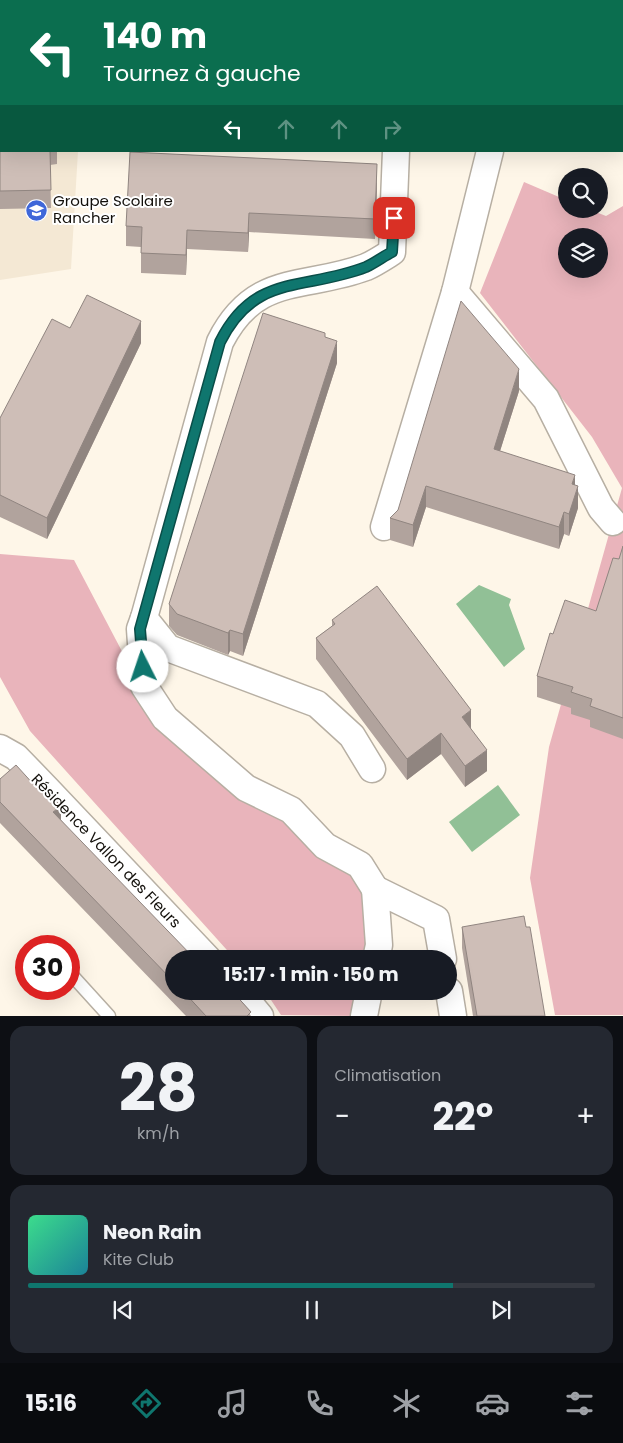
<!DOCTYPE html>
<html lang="fr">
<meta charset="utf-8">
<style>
body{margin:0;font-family:Poppins,sans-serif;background:#242831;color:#f1f3f6;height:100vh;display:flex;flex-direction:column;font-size:19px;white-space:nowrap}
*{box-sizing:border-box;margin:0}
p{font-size:16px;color:#9ea1a6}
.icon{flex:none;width:28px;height:28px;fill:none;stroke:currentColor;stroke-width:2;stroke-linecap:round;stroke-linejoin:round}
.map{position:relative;height:1016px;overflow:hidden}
.sheet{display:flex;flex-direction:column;gap:10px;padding:10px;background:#0d0f14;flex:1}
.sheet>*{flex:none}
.banner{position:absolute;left:0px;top:0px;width:624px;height:152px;box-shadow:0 5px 20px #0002;background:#0b6e4f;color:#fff;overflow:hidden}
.buttons{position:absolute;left:558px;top:168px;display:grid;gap:10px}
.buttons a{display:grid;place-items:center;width:50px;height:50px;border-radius:50%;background:#171b24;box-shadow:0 5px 20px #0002;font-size:25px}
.speed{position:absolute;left:15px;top:935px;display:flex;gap:10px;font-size:25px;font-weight:700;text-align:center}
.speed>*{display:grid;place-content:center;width:65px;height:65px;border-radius:50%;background:#171b24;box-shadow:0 5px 20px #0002;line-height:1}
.speed .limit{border:8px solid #d22;background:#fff;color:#111}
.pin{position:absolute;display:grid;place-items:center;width:42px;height:42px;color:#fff;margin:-21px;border-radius:10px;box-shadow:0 2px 8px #0006}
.me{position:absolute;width:55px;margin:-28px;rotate:356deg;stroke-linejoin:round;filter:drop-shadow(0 0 4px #0008)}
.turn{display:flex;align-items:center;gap:18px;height:105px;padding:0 20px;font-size:22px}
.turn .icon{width:65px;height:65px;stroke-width:2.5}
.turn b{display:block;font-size:35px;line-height:42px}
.lanes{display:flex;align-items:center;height:48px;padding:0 20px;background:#0003;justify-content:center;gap:25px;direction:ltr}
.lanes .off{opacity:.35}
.big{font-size:38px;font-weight:700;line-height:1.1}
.sheet .widget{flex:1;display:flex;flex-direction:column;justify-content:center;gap:8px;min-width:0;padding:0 18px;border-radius:15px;background:#242831}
.sheet .dial{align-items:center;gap:0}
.dial b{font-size:65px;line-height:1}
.song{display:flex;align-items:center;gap:15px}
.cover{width:60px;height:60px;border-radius:8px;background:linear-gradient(135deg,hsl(150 70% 55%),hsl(190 70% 35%))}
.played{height:5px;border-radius:2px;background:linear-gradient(90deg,#0f766e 75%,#363941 75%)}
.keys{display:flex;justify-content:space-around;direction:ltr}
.heat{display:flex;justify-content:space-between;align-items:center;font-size:28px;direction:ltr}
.sheet .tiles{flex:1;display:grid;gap:10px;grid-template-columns:1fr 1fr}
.widget:last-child{grid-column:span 2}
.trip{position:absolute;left:165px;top:950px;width:292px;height:50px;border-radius:25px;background:#171b24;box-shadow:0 5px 20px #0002;font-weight:700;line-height:50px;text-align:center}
.menu{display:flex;height:80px;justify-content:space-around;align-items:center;background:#090b0e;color:#9ea1a6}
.menu .icon{width:35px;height:35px}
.menu .active{color:#0f766e}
.menu b{font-size:22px;color:#f1f3f6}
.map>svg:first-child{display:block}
.built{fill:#f4e8d4}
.green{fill:#e9b4bb;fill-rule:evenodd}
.water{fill:#91c096}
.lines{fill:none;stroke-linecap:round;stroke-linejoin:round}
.service-casing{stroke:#b7afa3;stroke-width:15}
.minor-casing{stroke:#b7afa3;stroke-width:29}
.service{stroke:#fff;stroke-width:12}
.minor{stroke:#fff;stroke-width:26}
.wall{fill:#b1a39d}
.shaded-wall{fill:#908580}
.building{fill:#cebeb7;stroke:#908580}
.route-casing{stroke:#0a4d48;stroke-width:12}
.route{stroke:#0f766e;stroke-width:9}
.labels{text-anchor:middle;stroke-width:4;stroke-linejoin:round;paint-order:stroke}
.poi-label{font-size:15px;fill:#120f0a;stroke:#fff;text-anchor:start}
.street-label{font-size:15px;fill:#120f0a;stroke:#fff}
</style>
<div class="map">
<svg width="623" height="1016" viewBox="0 0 623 1016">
<rect width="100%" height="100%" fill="#fef6e8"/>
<polygon class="built" points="0,101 1,151 78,151 71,269 0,280"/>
<g class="green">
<path d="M524,182L566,200V209H588L606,216L623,206V1015H555L530,878L549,747L622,488L592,437L480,293ZM566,236H599V269H566Z"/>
<polygon points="0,554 74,560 126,659 151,715 288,818 339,861 365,892 366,959 235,959 30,731 0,677"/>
<polygon points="265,991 361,991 357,1016 281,1015"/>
</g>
<g class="water">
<polygon points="479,585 511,599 509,605 525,649 504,667 456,604"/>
<polygon points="498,785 520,815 472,852 449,822"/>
</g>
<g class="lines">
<defs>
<g id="service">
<polyline points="622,102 623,102"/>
<polyline points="69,972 109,1016"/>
</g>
<g id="minor">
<polyline points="490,0 491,1"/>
<polyline points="0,82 1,82"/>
<polyline points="622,126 623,126"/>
<polyline points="455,292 546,399 601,508 613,522"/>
<polyline points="384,527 455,292 490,151"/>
<polyline points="144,618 140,629 144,686 165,718 246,788 291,810 325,846 360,865 375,889"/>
<polyline points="0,748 16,757 46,788 208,959"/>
<path d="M372,769L352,736L317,704L168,648L144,618L220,342C255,272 305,290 366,267C375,263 384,257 392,252L396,151"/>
<polyline points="376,959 379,945 375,889 436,919 443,959"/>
<polyline points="239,991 260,1016"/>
<polyline points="449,991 453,1016"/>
<polyline points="364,1016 369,991"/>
</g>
</defs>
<use href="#service" class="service-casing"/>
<use href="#minor" class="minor-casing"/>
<use href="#service" class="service"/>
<use href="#minor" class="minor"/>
</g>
<g class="wall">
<polygon points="623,0 623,56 622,56"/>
<polygon points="0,103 1,151 57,151 57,164 50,165 51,208 0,209"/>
<polygon points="377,183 375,239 249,232 248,252 187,249 186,275 141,273 141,247 126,246 126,226"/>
<polygon points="70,328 141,343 47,539 0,517 0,418"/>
<polygon points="325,337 337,363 243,656 230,651 228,655 177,635 169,626 169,604"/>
<polygon points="519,391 500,451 575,485 578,508 569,536 564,534 559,549 426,507 413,547 390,540 390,518"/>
<polygon points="623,546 623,739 590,727 590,720 571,714 571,708 537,697 537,676 553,634 596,611 619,559"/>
<polygon points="332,620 471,729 487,771 465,787 441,754 407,780 316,659 316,638 332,626"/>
<polygon points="0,779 61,820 174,959 174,991 235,991 235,994 251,1016 186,1016 0,823"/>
<polygon points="462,927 526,927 545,1016 473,1016 462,948"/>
</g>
<g class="shaded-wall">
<polygon points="377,164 377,183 375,239 375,219"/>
<polygon points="249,213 249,232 248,252 248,233"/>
<polygon points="187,230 187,249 186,275 186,255"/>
<polygon points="141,321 141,343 47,539 47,518"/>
<polygon points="337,341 337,363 243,656 243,634"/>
<polygon points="519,369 519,391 494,470 494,449"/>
<polygon points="575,475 575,496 572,484"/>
<polygon points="426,486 426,507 413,547 413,525"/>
<polygon points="578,486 578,508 569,536 569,514"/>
<polygon points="564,512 564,534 559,549 559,527"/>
<polygon points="230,630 230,651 228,655 228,633"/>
<polygon points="471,710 471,731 462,717"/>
<polygon points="441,733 441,754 407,780 407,759"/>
<polygon points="487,750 487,771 465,787 465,766"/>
<polygon points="61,806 61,827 53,812"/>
</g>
<g class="building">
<rect x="29" y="0" width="25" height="1"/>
<rect x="191" y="0" width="247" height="1"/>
<polygon points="603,0 623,0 623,30 622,1 603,1"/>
<polygon points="0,103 1,103 1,151 50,151 51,190 0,191"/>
<polygon points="130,152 377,164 375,219 249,213 248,233 187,230 186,255 141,253 142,227 126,226"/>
<polygon points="87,295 141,321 47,518 0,495 0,418 52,319 70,328"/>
<polygon points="461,301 519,369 494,449 575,475 572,484 578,486 569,514 564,512 559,527 426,486 413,525 390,518 398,510"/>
<polygon points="263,313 325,333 325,337 337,341 243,634 230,630 228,633 177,614 169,604"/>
<polygon points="623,546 623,718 590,706 592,699 571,692 573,687 537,676 550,633 553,634 565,600 596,611 613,558 619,559"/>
<polygon points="377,586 471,710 462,717 487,750 465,766 441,733 407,759 316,638 335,624 332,620"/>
<polygon points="16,765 36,787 39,783 61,806 53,812 195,959 174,959 174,982 0,802 0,779"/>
<polygon points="524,916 526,927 530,927 545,1016 477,1016 462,927"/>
<polygon points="183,991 232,991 251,1012 247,1016 206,1016"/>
</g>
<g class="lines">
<defs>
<path id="route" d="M143,667L140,629L220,342C255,272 305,291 366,267C375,263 384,256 392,252L394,218"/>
</defs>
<use href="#route" class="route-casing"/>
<use href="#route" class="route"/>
</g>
<defs>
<symbol id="school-disc" viewBox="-11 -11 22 22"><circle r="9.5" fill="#3f67d9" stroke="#fff"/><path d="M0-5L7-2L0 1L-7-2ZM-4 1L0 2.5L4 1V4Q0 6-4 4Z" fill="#fff"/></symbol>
</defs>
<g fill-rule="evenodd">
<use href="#school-disc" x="24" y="198" width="25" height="25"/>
</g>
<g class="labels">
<g class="poi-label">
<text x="53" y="206">Groupe Scolaire<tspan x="53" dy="17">Rancher</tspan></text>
</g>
<g class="street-label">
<text transform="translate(106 851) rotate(46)" y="5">Résidence Vallon des Fleurs</text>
</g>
</g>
</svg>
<div class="buttons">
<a><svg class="icon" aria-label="search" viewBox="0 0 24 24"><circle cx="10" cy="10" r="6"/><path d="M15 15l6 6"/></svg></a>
<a><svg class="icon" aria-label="layers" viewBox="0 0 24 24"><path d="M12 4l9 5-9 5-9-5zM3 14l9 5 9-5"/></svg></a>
</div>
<div class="speed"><div class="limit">30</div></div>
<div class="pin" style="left:394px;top:218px;background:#d93025"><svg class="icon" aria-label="arrive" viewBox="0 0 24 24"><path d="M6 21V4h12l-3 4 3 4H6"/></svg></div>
<svg class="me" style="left:143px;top:667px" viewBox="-20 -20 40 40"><circle r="19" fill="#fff"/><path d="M0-13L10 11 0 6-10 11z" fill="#0f766e"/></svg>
<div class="trip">15:17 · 1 min · 150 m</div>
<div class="banner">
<div class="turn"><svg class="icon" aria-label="left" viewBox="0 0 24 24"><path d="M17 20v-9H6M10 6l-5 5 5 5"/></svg><div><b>140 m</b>Tournez à gauche</div></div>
<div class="lanes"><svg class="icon" aria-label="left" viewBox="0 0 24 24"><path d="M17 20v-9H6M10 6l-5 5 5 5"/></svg><svg class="icon off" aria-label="ahead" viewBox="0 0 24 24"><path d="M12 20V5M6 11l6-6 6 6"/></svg><svg class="icon off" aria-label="ahead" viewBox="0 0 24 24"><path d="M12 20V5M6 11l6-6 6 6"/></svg><svg class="icon off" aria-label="right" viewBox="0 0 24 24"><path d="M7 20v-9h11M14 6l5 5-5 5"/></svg></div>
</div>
</div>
<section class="sheet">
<div class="tiles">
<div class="widget dial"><b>28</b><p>km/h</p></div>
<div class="widget"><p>Climatisation</p>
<div class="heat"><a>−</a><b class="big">22°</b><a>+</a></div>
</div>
<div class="widget">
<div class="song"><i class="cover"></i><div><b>Neon Rain</b><p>Kite Club</p></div></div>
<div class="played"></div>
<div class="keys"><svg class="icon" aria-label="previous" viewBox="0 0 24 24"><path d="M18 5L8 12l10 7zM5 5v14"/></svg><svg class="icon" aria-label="pause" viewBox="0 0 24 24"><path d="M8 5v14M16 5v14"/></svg><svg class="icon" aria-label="next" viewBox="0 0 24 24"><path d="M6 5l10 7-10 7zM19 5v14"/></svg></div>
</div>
</div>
</section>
<nav class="menu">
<b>15:16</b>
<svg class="icon active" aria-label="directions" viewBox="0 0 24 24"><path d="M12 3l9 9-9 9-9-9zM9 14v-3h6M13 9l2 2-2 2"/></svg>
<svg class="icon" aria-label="music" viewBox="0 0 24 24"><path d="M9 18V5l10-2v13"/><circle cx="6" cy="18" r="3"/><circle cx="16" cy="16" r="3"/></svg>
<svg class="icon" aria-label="phone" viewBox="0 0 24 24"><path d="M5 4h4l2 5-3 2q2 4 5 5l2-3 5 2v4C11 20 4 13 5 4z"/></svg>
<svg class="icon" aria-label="climate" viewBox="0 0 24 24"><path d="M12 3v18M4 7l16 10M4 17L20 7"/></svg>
<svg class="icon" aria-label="car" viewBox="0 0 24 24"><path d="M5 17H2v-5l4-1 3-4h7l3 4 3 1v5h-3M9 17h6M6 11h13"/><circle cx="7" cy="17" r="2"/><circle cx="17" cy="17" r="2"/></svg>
<svg class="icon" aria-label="filters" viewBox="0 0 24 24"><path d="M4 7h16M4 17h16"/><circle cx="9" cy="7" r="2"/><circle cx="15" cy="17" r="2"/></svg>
</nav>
